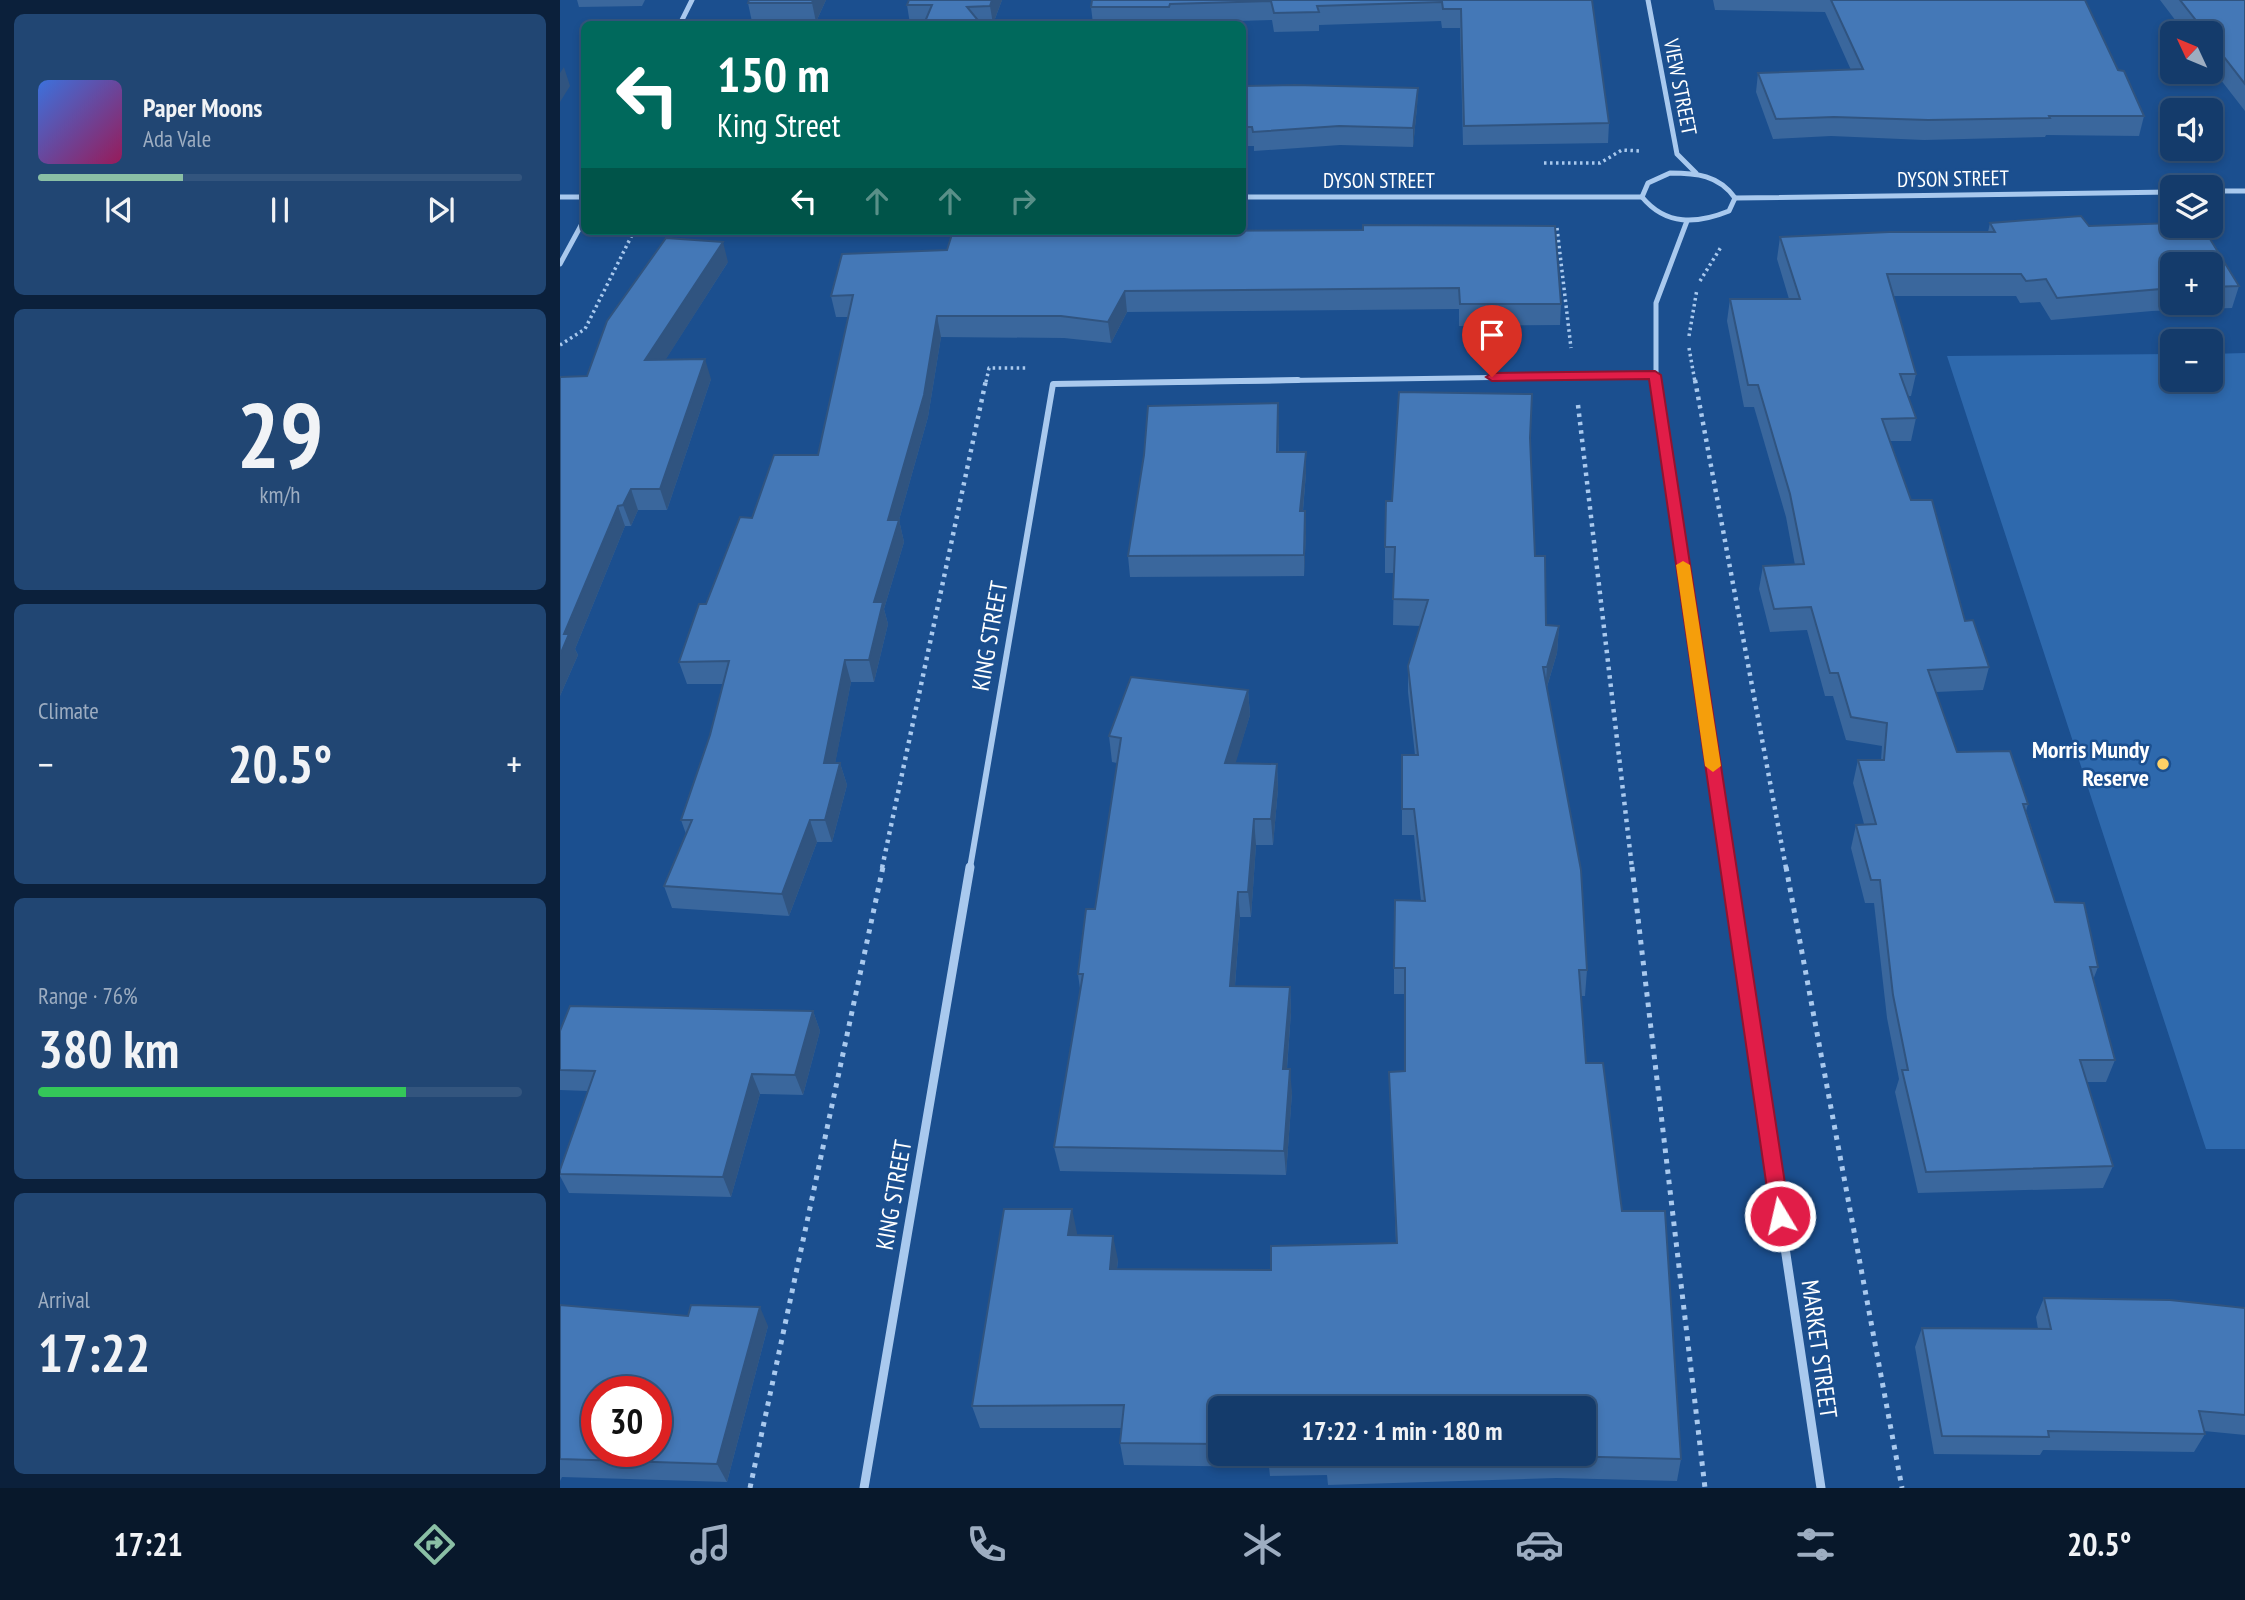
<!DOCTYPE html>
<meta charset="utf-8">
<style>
body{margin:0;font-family:"PT Sans Narrow",sans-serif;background:#214673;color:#f1f3f6;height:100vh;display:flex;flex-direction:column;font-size:26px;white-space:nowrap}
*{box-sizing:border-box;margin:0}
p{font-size:23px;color:#9dadc1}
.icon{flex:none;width:38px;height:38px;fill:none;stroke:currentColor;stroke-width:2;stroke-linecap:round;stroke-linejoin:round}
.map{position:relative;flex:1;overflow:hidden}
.panel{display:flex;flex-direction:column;gap:14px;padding:14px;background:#0b203b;width:560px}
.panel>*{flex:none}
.top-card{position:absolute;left:21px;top:21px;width:665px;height:214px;border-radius:10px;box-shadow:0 4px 10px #0003,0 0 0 2px #33557e;background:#00695c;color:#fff;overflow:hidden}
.needle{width:46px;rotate:314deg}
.buttons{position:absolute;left:1600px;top:21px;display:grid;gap:14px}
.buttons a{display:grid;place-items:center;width:63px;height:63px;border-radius:10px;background:#143b6b;box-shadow:0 4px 10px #0003,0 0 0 2px #33557e;font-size:35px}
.speed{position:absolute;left:21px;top:1376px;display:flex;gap:14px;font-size:35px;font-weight:700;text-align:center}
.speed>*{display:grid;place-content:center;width:91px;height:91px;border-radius:50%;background:#143b6b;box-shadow:0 4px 10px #0003,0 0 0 2px #33557e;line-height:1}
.speed .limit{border:10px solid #d22;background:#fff;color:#111}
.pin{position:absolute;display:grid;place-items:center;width:60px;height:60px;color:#fff;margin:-72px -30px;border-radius:50% 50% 50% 0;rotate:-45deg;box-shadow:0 0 7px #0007}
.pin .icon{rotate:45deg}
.me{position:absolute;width:77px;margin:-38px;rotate:351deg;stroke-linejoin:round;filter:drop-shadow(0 0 5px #0008)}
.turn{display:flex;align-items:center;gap:24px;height:147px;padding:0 21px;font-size:32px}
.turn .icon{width:91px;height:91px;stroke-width:2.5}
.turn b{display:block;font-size:49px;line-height:60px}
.lanes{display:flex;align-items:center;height:66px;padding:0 21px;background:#0003;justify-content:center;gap:35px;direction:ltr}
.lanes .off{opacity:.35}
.big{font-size:52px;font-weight:800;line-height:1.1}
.panel .card{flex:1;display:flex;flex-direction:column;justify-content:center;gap:10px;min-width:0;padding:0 24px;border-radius:10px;background:#214673}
.panel .dial{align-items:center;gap:0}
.dial b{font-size:91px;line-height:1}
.song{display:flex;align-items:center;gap:21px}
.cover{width:84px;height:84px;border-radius:10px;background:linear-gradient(135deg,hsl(220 70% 55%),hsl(330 70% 35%))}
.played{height:7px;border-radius:4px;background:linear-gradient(90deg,#8abfa5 30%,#33557e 30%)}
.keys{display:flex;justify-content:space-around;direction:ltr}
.heat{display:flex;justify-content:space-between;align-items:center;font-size:38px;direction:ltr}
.charge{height:10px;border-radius:5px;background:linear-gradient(90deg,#34c759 76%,#33557e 0)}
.trip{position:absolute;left:648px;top:1396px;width:388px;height:70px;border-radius:10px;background:#143b6b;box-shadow:0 4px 10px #0003,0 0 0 2px #33557e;font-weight:800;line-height:70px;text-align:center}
.dock{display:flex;height:112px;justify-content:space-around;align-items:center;background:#08182b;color:#9dadc1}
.dock .icon{width:49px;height:49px}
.dock .selected{color:#8abfa5}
.dock b{font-size:32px;color:#f1f3f6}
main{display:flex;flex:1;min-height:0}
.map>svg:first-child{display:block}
.green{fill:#2e69ad}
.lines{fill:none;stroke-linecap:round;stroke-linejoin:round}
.path-far2{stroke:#a9c9ee;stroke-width:3.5;stroke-dasharray:2.5 3.5;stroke-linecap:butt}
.path-far1{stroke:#a9c9ee;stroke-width:4.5;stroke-dasharray:3.5 5;stroke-linecap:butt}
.path{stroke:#a9c9ee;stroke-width:5;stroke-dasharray:4.5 6;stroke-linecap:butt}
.minor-far2{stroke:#a9c9ee;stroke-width:5}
.minor-far1{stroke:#a9c9ee;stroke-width:6}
.minor{stroke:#a9c9ee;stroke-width:9}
.wall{fill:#3a679d;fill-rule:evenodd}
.shaded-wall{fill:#305480}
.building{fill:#4478b7;stroke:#305480;stroke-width:2;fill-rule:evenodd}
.route{fill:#e11d48;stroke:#92132f;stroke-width:2}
.slow{fill:#f59e0b}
.poi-dot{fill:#ffd166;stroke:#1b4f8f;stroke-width:2.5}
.labels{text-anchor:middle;stroke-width:5;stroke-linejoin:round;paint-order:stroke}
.far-street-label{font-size:21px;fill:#fff;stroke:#1b4f8f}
.street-label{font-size:24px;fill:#fff;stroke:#1b4f8f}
.poi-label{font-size:24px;font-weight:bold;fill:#fff;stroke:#1b4f8f;text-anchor:end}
</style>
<main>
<section class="panel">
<div class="card">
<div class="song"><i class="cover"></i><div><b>Paper Moons</b><p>Ada Vale</p></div></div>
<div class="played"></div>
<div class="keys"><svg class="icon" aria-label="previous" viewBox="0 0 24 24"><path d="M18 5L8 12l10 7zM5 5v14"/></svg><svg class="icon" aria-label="pause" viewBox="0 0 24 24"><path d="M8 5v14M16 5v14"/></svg><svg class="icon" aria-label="next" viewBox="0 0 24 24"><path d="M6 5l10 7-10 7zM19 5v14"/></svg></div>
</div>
<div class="card dial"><b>29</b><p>km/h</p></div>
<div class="card"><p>Climate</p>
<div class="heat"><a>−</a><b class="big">20.5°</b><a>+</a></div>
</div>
<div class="card"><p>Range · 76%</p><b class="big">380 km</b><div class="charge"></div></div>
<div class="card"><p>Arrival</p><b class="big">17:22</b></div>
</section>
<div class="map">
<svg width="1685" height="1488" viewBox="0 0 1685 1488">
<rect width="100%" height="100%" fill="#1b4f8f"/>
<polygon class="green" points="1685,353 1685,1149 1646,1149 1387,356 1612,354 1612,380 1650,380 1650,354"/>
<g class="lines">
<g class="path-far2">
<polyline points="984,163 1040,163 1062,150 1081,151"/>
<polyline points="997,228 1011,348"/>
<polyline points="1140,281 1161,247"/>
<polyline points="1129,336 1137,289"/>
<polyline points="0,345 25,329 74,231"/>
<polyline points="1129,348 1135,382"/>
<polyline points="426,382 429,368 466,368"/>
</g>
<g class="path-far1">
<polyline points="1135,380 1226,868"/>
<polyline points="1018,405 1072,868"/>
<polyline points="322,868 426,380"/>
</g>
<g class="path">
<polyline points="1072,867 1145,1488"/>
<polyline points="1226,867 1342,1488"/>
<polyline points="190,1488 323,867"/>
</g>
<g class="minor-far2">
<polyline points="1088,0 1117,154 1136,173"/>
<polyline points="120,24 132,0"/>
<path d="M1110,173C1136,173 1159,175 1175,198L1169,211C1137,224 1106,226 1082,197L1088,183Z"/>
<polyline points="1650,191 1685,191"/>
<polyline points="0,197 24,197"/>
<polyline points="682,197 1082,197"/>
<polyline points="1175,198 1612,192"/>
<polyline points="0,264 24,220"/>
<polyline points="621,382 1095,375"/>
<polyline points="1096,382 1096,303 1127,221"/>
</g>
<g class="minor-far1">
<polyline points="1096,380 1169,868"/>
<polyline points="410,868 493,384 738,380"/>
</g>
<g class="minor">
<polyline points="1168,867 1261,1488"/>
<polyline points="304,1488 410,867"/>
</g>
</g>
<g class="wall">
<polygon points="17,0 85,0 82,6 19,7"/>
<polygon points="266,0 256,22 192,22 188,3"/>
<polygon points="442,0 433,24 350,24 347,5"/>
<polygon points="532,0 1032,0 1049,123 1048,143 903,145 900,28 882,28 881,21 759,25 759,31 714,32 712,20 611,23 611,24 533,24 531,7"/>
<polygon points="1153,0 1525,0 1558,70 1584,116 1579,136 1486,135 1485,137 1364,140 1271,136 1213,139 1196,92 1198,73 1291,70 1265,12 1155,10"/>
<polygon points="1600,0 1685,0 1685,111 1650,66 1650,33 1625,33"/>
<polygon points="682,86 858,88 857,107 853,147 780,145 694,151 694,146 682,146"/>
<path d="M1521,216L1529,226L1612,223V226H1642L1679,286L1672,308L1592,311L1491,320L1480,302L1460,303L1456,296H1333L1356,374L1351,396H1348L1356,418L1351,441H1330L1351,500H1372L1405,621L1413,620L1429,667L1423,690L1376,692L1397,752L1450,751L1468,804L1466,811L1495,902L1524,903L1538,967L1533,980L1555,1060L1546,1082H1527L1553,1166L1543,1188L1358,1193L1335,1092L1339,1079L1327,1018L1314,903H1305L1291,848L1296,825L1304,824L1293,783L1298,760H1321L1322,746L1286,740L1273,696H1265L1247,630L1210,632L1199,589L1203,566L1235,565L1226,517L1194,407H1184L1167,321L1170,299H1229L1217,259L1220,237L1329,232H1428L1430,223ZM1612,264H1650V303H1612Z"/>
<polygon points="470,231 470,233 588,233 1001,304 1000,325 899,326 899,309 567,312 551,343 504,338 381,337 368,417 339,520 344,542 324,609 328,624 314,682 291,682 275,763 280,763 287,785 272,842 257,842 229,916 112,908 104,886 126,834 121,820 150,735 163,684 127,684 119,662 146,604 192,518 258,455 288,317 276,317 271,296 387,250"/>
<polygon points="168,262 105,360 151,379 107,510 78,510 71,526 65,526 15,649 18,655 0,696 0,377 27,376"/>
<polygon points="719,424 719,452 746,452 746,473 743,511 745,511 746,532 744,576 570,577 568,556"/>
<path d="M970,438L975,556L986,625L999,626L997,653L987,687L1027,970L1025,996H1021L1026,1063L1121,1459L1117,1481L997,1478L768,1485L767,1475L710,1476L709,1467L564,1465L560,1443L561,1428H420L412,1406L517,1233V1235L558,1260L557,1269L711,1270L836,1243L829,1072L845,1071V994H834V968L861,901L854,835H842V755H855L848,692V666L860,626L833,625L834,573H825V547L832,501ZM660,1409L1024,1454H660Z"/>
<polygon points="688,690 690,715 675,763 717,764 718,789 713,845 696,845 691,917 680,917 675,986 730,987 731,1012 727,1069 732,1093 726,1175 500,1171 494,1147 520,989 518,974 535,909 557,763 552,762 549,736"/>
<polygon points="253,1011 260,1031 243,1095 200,1094 171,1197 9,1193 0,1176 0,1170 28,1091 0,1090 0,1031"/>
<polygon points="1484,1298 1685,1308 1685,1435 1644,1431 1645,1434 1634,1452 1483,1450 1480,1455 1374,1454 1355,1347 1362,1328 1478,1329 1476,1317"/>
<polygon points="0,1305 208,1326 167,1482 2,1477 0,1481"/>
</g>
<g class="shaded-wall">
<polygon points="253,0 266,0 256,22 252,3"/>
<polygon points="432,0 442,0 433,24 430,6"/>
<polygon points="4,67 10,86 0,102 0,73"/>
<polygon points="858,88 857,107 853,147 853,128"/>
<polygon points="163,242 168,262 92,381 85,360"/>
<polygon points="565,291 567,312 551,343 548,322"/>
<polygon points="377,316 381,337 368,417 339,520 344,542 324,609 328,624 314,682 309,660 314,602 328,520"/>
<polygon points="145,359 151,379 107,510 100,489"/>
<polygon points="718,403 719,424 718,473 717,452"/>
<polygon points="746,452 746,473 741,532 740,511"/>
<polygon points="71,489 78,510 71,526 63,505"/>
<polygon points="58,506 65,526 15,649 18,655 0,696 0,655 4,634"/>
<polygon points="745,511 746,532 744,576 744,555"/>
<polygon points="999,626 997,653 985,693 987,667"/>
<polygon points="285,660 291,682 271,785 264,763"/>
<polygon points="688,690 690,715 668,789 665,763"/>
<polygon points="280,763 287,785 272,842 265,820"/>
<polygon points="717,764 718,789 713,845 711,819"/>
<polygon points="694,819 696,845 691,917 688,892"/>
<polygon points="250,820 257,842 229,916 222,894"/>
<polygon points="678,892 680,917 673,1011 670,986"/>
<polygon points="730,987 731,1012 725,1093 723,1069"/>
<polygon points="253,1011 260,1031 243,1095 235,1075"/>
<polygon points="730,1069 732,1093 726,1175 724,1151"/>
<polygon points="192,1074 200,1094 171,1197 163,1177"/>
<polygon points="512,1209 517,1233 514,1259 508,1235"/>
<polygon points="553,1236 558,1260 554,1293 550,1269"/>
<polygon points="200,1307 208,1326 167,1482 157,1464"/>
</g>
<g class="building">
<polygon points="189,0 253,0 252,3 188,3"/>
<polygon points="349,0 432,0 430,6 407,7 421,24 364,24 372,5 347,5"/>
<polygon points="532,0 1032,0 1049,123 904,126 901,9 883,9 882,2 757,6 759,12 714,13 711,1 610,4 609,7 531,7"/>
<polygon points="1271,0 1525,0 1558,70 1564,71 1584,116 1489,116 1490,118 1368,120 1274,117 1216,119 1198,73 1303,69"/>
<polygon points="1620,0 1685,0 1685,84 1650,39 1650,33 1646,33"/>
<polygon points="735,85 858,88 853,128 779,126 693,132 692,127 682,127 682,86"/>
<polygon points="1521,216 1529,226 1612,223 1612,226 1642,226 1679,286 1650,287 1650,264 1612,264 1612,288 1497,298 1486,279 1466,281 1461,274 1327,274 1356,374 1340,374 1356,418 1322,419 1351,500 1372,500 1405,621 1413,620 1429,667 1368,670 1397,752 1450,751 1468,804 1463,804 1495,902 1524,903 1538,967 1530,967 1555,1060 1520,1060 1553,1166 1366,1172 1342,1070 1348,1070 1333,995 1320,880 1311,880 1296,825 1316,824 1298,760 1324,760 1327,723 1291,717 1278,673 1270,673 1251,607 1214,609 1203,566 1244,564 1230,494 1198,385 1188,385 1170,299 1240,299 1220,237 1329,232 1435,232 1430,223"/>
<polygon points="803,225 995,226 1001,304 900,304 899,288 565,291 548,322 501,316 377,316 364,395 328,520 339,520 314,602 323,602 309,660 285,660 264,763 280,763 265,820 250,820 222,894 104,886 132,820 121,820 150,735 169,661 119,662 139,604 146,604 180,517 192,518 214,455 258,455 293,295 271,296 282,254 387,250 393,231 469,231 468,233 588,233 588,231 803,230"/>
<polygon points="106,238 163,242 85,360 145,359 100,489 71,489 63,505 58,506 4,634 9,634 0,655 0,377 27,376 47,321"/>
<polygon points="839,392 972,394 970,438 975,556 985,556 986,625 999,626 987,667 983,667 1021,870 1027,970 1019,970 1026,1063 1043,1063 1062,1211 1105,1211 1121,1459 1000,1456 766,1463 766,1454 1024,1454 1024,1409 660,1409 660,1444 560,1443 564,1405 412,1406 444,1209 512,1209 508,1235 553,1236 550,1269 711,1270 711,1246 837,1243 829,1072 845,1071 845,968 834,968 835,900 865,901 854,809 842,809 842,755 858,755 848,666 868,600 833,599 835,547 825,547 826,501 832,501"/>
<polygon points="718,403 717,452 746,452 740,511 745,511 744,555 568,556 584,455 588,406"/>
<polygon points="571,677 688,690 665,763 717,764 711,819 694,819 688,892 678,892 670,986 730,987 723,1069 730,1069 724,1151 494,1147 523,974 518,974 526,909 535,909 561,738 549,736"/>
<polygon points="10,1006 253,1011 235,1075 192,1074 163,1177 0,1174 0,1170 35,1071 0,1070 0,1031"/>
<polygon points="1484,1298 1610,1300 1685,1308 1685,1415 1639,1411 1645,1434 1488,1431 1489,1437 1382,1436 1362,1328 1491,1329"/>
<path d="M0,1305L128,1316L131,1305L200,1307L157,1464L0,1459ZM37,1391H96V1451H37Z"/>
</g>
<polygon class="route" points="1095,371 1101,375 1230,1216 1227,1222 1220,1225 1213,1222 1211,1216 1089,379 932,381 926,377 932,373"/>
<polygon class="slow" points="1123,561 1130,565 1161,766 1153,772 1145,766 1116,565"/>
<circle class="poi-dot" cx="1603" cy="764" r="7"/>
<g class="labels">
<g class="far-street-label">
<text transform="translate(1120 87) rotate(79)" y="7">VIEW STREET</text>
<text transform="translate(1393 179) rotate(-1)" y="7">DYSON STREET</text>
<text x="819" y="188">DYSON STREET</text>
</g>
<g class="street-label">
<text transform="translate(430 636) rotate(-80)" y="8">KING STREET</text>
<text transform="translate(334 1195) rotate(-80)" y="8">KING STREET</text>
<text transform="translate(1259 1349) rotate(82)" y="8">MARKET STREET</text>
</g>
<g class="poi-label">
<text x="1589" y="758">Morris Mundy<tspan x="1589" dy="28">Reserve</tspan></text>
</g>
</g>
</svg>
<div class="buttons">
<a><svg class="needle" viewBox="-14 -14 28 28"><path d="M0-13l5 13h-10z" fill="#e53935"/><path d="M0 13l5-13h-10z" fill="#9dadc1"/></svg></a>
<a><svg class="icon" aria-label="sound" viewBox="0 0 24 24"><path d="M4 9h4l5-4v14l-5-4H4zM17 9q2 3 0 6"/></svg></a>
<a><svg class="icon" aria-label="layers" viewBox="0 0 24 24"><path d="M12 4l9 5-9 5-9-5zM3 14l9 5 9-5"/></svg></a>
<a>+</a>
<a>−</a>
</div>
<div class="speed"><div class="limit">30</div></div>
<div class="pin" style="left:932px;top:377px;background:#d93025"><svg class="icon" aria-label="arrive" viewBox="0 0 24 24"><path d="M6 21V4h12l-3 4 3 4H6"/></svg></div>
<svg class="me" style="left:1220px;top:1216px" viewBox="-20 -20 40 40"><circle r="17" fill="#e11d48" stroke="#fff" stroke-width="3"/><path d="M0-11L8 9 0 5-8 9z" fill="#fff"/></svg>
<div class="trip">17:22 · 1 min · 180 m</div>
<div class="top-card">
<div class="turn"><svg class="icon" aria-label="left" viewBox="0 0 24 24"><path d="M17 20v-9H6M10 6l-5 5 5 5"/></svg><div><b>150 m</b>King Street</div></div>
<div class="lanes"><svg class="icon" aria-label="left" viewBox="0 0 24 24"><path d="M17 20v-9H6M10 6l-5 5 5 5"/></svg><svg class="icon off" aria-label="ahead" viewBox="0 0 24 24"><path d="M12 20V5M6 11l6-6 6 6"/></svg><svg class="icon off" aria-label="ahead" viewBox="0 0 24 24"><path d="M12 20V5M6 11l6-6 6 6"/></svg><svg class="icon off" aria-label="right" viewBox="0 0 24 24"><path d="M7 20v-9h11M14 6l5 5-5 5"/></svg></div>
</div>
</div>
</main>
<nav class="dock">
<b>17:21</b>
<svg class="icon selected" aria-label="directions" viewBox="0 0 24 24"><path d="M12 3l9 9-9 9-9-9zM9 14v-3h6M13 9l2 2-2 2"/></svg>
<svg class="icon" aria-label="music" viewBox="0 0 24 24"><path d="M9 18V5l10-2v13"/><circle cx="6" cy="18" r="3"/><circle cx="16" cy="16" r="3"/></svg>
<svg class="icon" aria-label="phone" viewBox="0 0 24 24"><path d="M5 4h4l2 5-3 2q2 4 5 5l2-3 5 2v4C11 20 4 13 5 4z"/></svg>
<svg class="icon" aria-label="climate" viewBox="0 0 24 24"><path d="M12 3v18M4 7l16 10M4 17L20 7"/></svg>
<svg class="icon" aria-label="car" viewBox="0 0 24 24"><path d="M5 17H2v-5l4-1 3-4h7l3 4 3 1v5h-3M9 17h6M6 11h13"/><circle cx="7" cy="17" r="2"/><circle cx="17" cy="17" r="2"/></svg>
<svg class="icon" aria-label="filters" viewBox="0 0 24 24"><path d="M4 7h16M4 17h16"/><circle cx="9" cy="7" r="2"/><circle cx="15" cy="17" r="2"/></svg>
<b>20.5°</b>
</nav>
